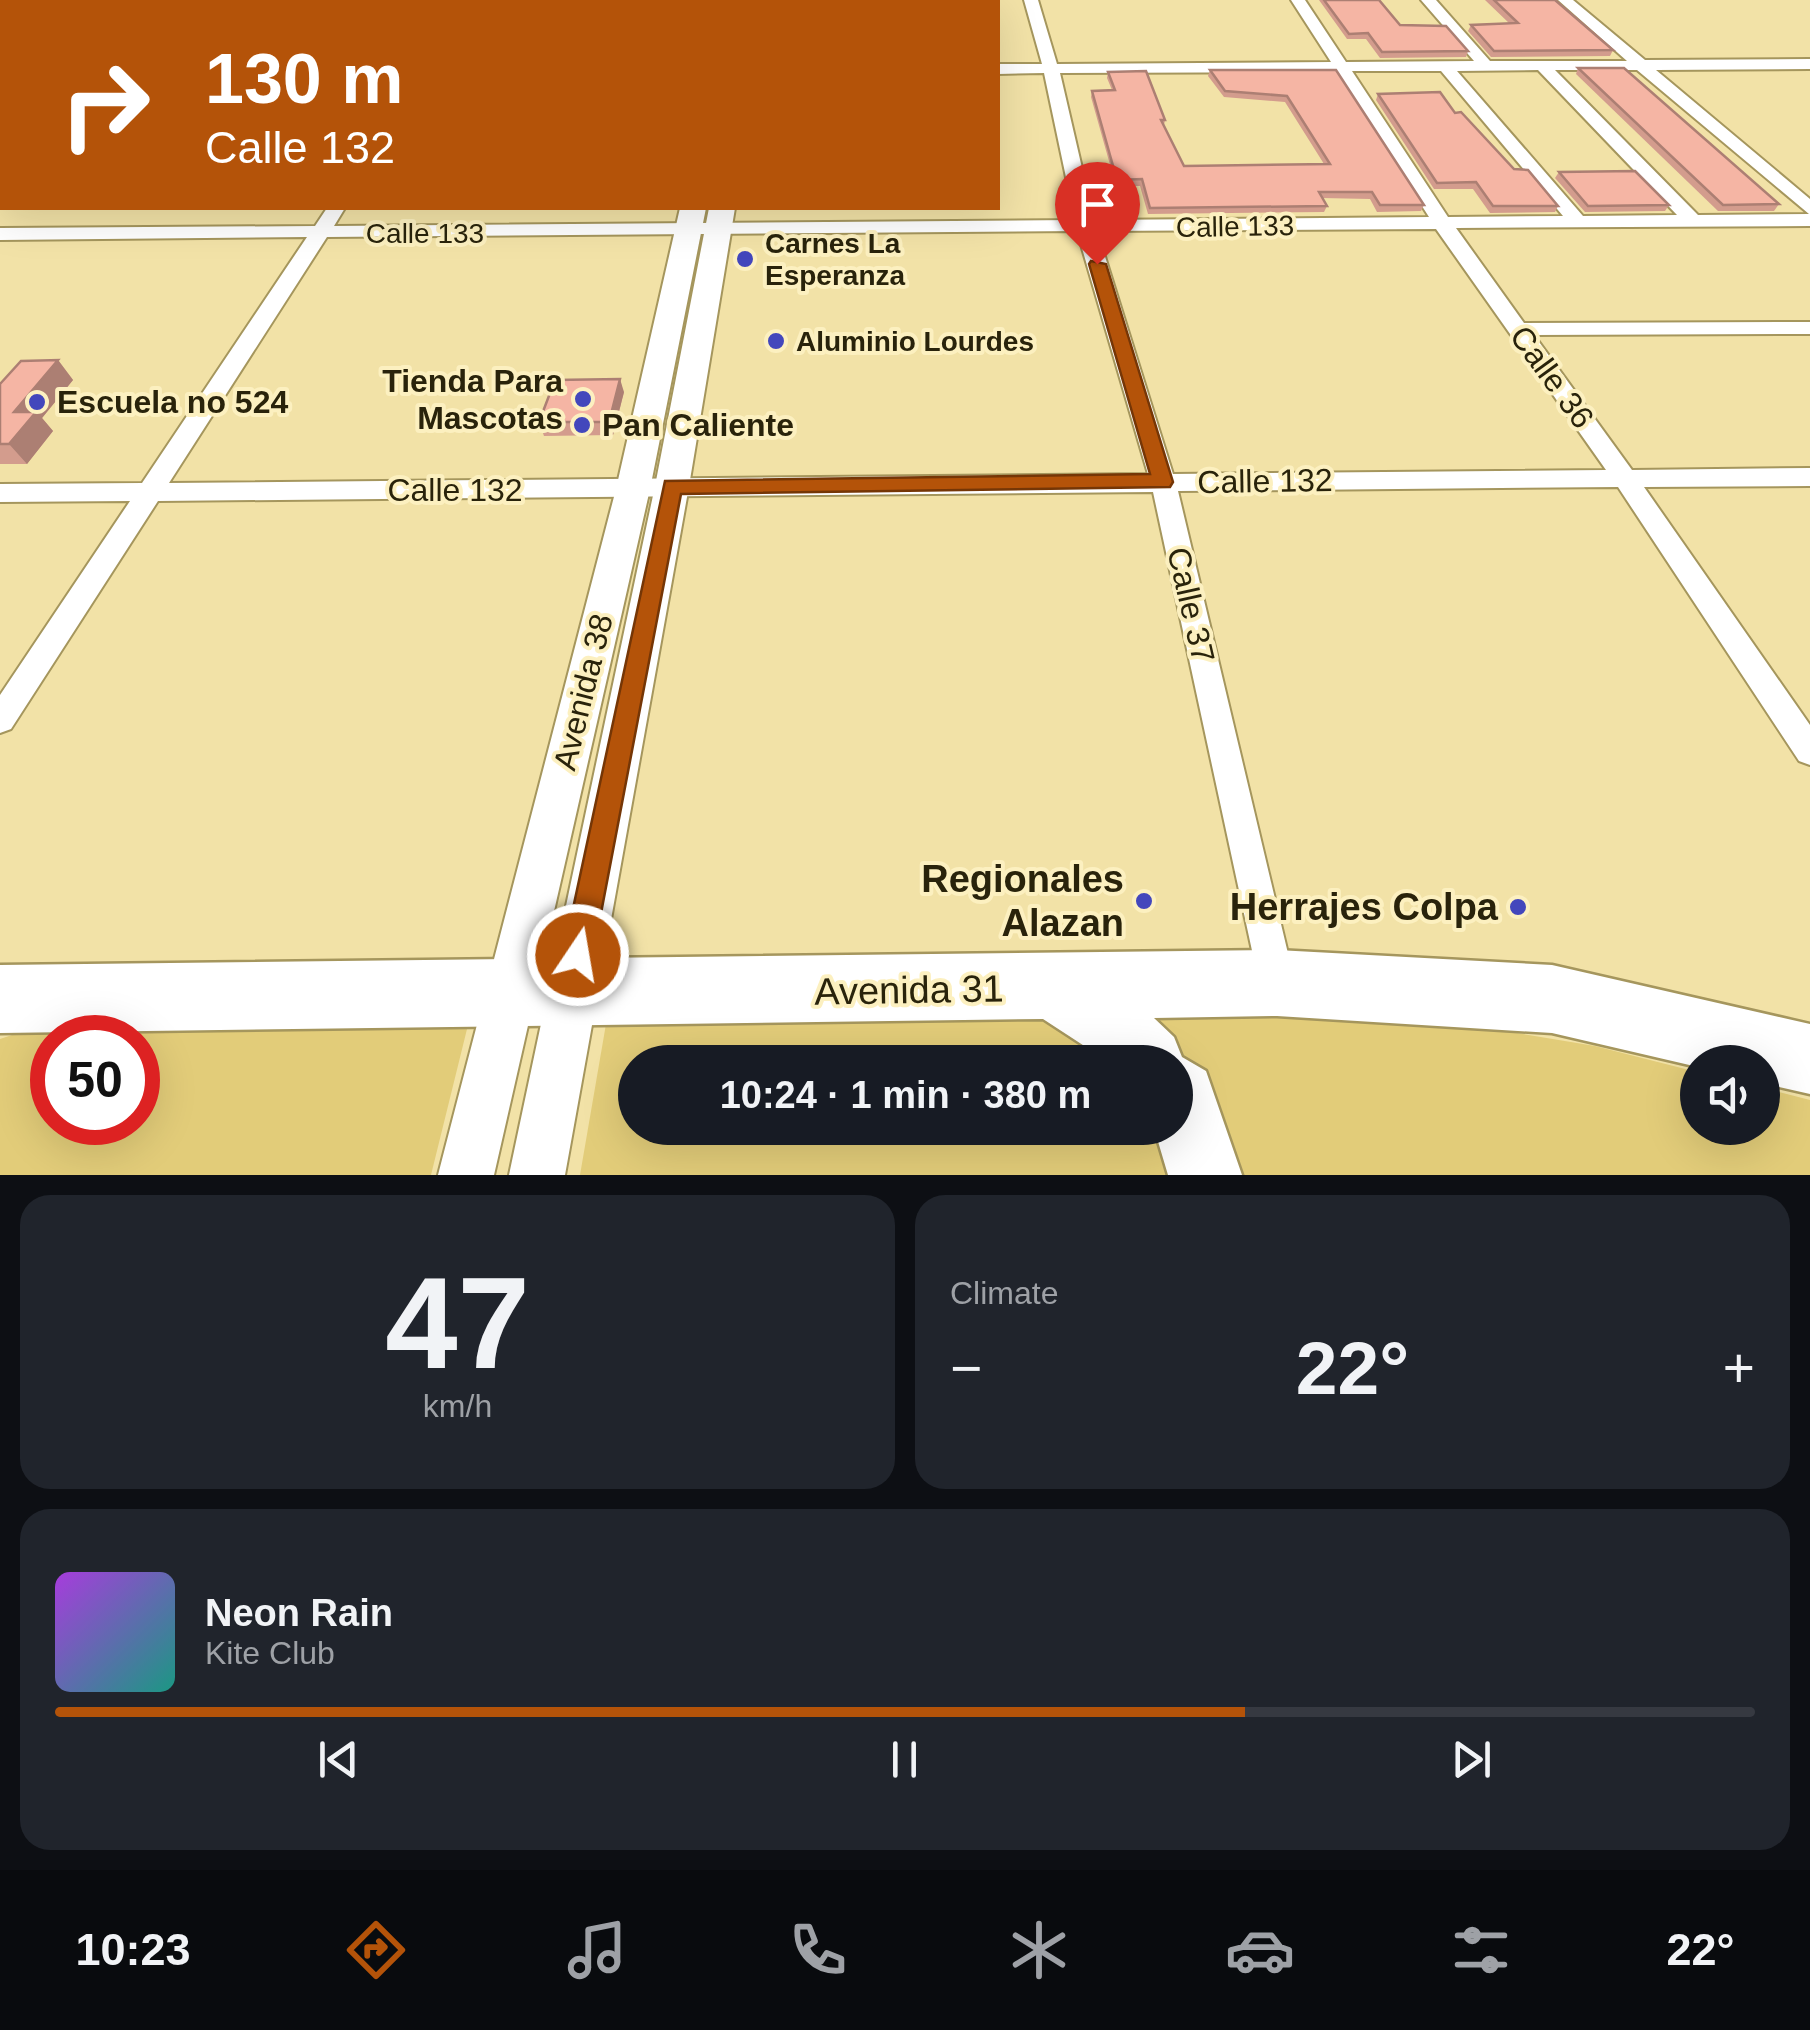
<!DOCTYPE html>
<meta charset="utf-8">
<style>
body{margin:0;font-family:Helvetica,sans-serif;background:#20242c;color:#f1f3f6;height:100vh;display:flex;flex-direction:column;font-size:38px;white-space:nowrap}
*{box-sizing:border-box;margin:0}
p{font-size:32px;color:#9ea1a6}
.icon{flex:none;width:55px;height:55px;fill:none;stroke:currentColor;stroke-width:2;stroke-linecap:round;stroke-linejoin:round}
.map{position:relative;height:1175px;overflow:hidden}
.side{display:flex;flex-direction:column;gap:20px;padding:20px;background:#0d0f14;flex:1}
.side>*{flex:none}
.guide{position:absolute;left:0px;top:0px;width:1000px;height:210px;box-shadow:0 10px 40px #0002;background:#b45309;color:#fff;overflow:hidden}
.tools{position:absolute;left:1680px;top:1045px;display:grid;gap:20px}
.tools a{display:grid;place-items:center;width:100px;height:100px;border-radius:50%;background:#171b24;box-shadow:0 10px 40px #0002;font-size:50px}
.speed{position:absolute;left:30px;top:1015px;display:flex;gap:20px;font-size:50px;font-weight:700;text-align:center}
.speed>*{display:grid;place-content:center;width:130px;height:130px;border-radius:50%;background:#171b24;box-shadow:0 10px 40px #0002;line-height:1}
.speed .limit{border:15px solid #d22;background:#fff;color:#111}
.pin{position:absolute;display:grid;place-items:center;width:85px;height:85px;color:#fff;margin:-102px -42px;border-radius:50% 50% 50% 0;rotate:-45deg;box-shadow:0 0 10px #0007}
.pin .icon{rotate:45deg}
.me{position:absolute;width:110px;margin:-55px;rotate:12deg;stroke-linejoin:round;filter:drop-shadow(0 0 8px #0008)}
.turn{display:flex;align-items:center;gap:35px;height:210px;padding:0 40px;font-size:45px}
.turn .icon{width:130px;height:130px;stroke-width:2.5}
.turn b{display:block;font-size:70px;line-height:85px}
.big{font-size:75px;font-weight:700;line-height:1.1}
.side .widget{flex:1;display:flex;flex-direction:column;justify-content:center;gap:15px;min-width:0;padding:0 35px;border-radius:30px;background:#20242c}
.side .dial{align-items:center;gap:0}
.dial b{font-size:130px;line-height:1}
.song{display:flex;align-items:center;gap:30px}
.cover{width:120px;height:120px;border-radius:15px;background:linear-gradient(135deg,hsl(280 70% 55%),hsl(170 70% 35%))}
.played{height:10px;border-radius:5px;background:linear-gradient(90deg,#b45309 70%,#363941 70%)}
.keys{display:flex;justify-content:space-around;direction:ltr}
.heat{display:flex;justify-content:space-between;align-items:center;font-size:55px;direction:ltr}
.side .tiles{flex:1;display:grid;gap:20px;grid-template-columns:1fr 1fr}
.widget:last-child{grid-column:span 2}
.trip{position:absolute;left:618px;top:1045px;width:575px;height:100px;border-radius:50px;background:#171b24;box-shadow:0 10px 40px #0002;font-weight:700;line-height:100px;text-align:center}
.tabs{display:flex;height:160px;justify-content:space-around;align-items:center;background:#090b0e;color:#9ea1a6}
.tabs .icon{width:70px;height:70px}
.tabs .current{color:#b45309}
.tabs b{font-size:45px;color:#f1f3f6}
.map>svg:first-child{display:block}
.green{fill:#e2cc79;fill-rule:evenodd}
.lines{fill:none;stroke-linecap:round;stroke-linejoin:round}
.street-casing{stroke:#a5965d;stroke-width:4}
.secondary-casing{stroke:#a5965d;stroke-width:4}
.highway-casing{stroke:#a5965d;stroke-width:5}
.street{fill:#fff;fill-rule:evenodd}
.secondary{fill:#fff;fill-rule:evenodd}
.highway{fill:#fff;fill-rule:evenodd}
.wall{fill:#d39c8d}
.shaded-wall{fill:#ac7f73}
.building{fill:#f5b5a4;stroke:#ac7f73;stroke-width:2.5}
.route{fill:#b45309;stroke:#753606;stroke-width:2.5}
.poi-dot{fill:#4347bc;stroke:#fcf0c0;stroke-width:4}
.labels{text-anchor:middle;stroke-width:8;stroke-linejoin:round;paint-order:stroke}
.far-street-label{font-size:28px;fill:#29230b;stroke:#fcf0c0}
.far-poi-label{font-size:28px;font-weight:bold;fill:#29230b;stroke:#fcf0c0;text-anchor:start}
.street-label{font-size:32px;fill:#29230b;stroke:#fcf0c0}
.poi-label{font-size:32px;font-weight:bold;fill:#29230b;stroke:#fcf0c0;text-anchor:start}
.near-poi-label{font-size:38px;font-weight:bold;fill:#29230b;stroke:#fcf0c0;text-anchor:end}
.near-street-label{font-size:38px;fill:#29230b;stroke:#fcf0c0}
</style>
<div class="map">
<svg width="1810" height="1175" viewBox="0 0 1810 1175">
<rect width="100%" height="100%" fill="#f2e2a7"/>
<g class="green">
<polygon points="1014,1013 1086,1029 1122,1062 635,1062 635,1128 1168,1128 1186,1175 580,1175 606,1024"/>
<polygon points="1131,1013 1408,1015 1595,1046 1697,1072 1698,1128 1762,1128 1763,1088 1810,1100 1810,1175 1230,1175 1175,1062"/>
<path d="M468,1025L431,1175H0V1039L21,1032ZM52,1038H138V1122H52Z"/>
</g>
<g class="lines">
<defs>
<g id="street">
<path d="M1024,0H1038L1057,64L1331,62L1291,0H1305L1346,62L1474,61L1421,0H1436L1490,61H1627L1558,0H1573L1645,60L1810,59V69L1656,70L1810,199V226L1456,228L1524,323L1810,322V334L1534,335L1632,470L1810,468V486L1644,487L1810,725V765L1799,761L1618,487L1178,491L1295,983L1290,996L1277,1001L1264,996L1259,983L1153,492L158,501L11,729L0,733V695L130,501L0,502V484L142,483L307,237L0,240V228L315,226L327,208H345L334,226L1075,220L1044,73L998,74V64H1042ZM1538,70L1677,215L1583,216L1457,71ZM1555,70H1637L1809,214L1698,215ZM1352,71H1441L1563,216L1448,217ZM1336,72L1429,217L1094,220L1060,73ZM1436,229L1606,470L1173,474L1097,231ZM1077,231L1148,474L169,483L327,237Z"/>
<rect x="0" y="70" width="2" height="10"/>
</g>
<g id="secondary">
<polygon points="680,208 706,208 650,489 494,1175 438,1175 616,489"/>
<polygon points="709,208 735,208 689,486 565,1175 509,1175 655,486"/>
</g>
<polygon id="highway" points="1277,950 1552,965 1810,1024 1810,1094 1762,1083 1762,1062 1698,1062 1698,1067 1552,1033 1277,1016 1154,1018 1174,1037 1182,1057 1206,1071 1242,1175 1168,1175 1154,1128 1175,1128 1175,1062 1101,1062 1089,1049 1043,1019 0,1033 0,965"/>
</defs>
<use href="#street" class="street-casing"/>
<use href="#secondary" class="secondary-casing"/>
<use href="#highway" class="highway-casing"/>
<use href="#street" class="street"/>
<use href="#secondary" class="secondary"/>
<use href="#highway" class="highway"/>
</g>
<g class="wall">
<polygon points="1319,0 1379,0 1400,25 1468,51 1466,57 1380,58 1366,39 1347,39"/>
<polygon points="1485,0 1555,0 1613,50 1610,56 1491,57 1468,31 1471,25 1510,24"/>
<polygon points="1578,68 1779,204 1774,211 1718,211 1576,74"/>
<polygon points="1210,70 1336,70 1424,205 1421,211 1377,212 1370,199 1322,198 1327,206 1324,212 1148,214 1140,186 1116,186 1091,97 1092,91 1112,90 1107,78 1108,72 1165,120 1164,125 1184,166 1324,164 1285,102 1224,97 1208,76"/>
<polygon points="1378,94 1455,113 1514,169 1558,206 1555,212 1490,213 1473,189 1434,189 1376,100"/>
<polygon points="1559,172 1669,205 1665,211 1585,212 1555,178"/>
<polygon points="58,360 73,380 42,418 53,431 27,464 0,464 0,384"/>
<polygon points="624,392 613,435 544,436 539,422"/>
</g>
<g class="shaded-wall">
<polygon points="58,360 73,380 42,418 53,431 27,464 9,444 14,412"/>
<polygon points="620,379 624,392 613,435 609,422"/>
</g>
<g class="building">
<polygon points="1324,0 1379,0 1400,25 1446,26 1468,51 1382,52 1368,33 1349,34"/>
<polygon points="1494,0 1555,0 1613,50 1494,51 1471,25 1518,23"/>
<polygon points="1578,68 1624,68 1779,204 1723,205"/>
<polygon points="1210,70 1336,70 1424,205 1380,205 1372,192 1319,192 1327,206 1150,208 1142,179 1117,180 1092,91 1115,90 1108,72 1146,71 1165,120 1161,120 1184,166 1330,164 1287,96 1225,91"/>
<polygon points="1440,92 1455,113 1461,112 1514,169 1528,170 1558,206 1493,206 1476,182 1437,183 1378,94"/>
<polygon points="1635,171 1669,205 1588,206 1559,172"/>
<polygon points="58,360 14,412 36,412 9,444 0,444 0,384 21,361"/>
<polygon points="620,379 609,422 539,422 555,380"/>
</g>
<polygon class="route" points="1091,261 1106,264 1173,482 1170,487 681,494 593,955 588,965 578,970 567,965 563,955 665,481 1150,474 1089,264"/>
<g class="poi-dot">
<circle cx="745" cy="259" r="10"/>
<circle cx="776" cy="341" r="10"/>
<circle cx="583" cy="399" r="10"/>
<circle cx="37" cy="402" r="10"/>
<circle cx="582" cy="425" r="10"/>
<circle cx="1144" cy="901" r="10"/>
<circle cx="1518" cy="907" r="10"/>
</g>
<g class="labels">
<g class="far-street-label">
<text transform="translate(1235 226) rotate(-1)" y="10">Calle 133</text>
<text x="425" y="243">Calle 133</text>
</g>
<g class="far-poi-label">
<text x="765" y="253">Carnes La<tspan x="765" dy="32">Esperanza</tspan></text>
<text x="796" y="351">Aluminio Lourdes</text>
</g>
<g class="street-label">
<text transform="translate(1552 377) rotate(54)" y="11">Calle 36</text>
<text transform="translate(1265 481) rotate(-1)" y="11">Calle 132</text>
<text x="455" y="501">Calle 132</text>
<text transform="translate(1191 605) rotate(77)" y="11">Calle 37</text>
<text transform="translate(583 692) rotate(-76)" y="11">Avenida 38</text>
</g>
<g class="poi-label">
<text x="563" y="392" text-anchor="end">Tienda Para<tspan x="563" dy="37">Mascotas</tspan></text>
<text x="57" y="413">Escuela no 524</text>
<text x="602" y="436">Pan Caliente</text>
</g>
<g class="near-poi-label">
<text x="1124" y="892">Regionales<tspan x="1124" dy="44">Alazan</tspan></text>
<text x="1498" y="920">Herrajes Colpa</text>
</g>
<g class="near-street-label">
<text transform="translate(909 990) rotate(-1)" y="13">Avenida 31</text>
</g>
</g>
</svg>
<div class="tools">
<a><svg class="icon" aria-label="sound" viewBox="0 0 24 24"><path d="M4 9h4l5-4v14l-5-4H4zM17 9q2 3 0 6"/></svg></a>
</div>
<div class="speed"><div class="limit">50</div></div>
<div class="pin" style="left:1097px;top:264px;background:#d93025"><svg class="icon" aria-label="arrive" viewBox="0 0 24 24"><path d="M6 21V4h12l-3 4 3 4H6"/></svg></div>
<svg class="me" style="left:578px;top:955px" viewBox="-20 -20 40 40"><circle r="17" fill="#b45309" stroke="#fff" stroke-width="3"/><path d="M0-11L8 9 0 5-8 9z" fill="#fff"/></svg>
<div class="trip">10:24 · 1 min · 380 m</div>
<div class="guide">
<div class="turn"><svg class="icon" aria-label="right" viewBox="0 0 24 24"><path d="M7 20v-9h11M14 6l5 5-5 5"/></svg><div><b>130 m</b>Calle 132</div></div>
</div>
</div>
<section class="side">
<div class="tiles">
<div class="widget dial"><b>47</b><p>km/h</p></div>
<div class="widget"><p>Climate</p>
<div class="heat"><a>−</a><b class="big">22°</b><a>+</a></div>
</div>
<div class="widget">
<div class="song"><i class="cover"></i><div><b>Neon Rain</b><p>Kite Club</p></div></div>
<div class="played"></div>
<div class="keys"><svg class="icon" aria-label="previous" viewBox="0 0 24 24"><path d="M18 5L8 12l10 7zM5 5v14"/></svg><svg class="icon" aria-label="pause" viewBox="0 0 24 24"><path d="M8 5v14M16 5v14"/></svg><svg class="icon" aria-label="next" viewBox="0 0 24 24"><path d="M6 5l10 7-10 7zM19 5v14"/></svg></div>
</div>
</div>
</section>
<nav class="tabs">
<b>10:23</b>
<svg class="icon current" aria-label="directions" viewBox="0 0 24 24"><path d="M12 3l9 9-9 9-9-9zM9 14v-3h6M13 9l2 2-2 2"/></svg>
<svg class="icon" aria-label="music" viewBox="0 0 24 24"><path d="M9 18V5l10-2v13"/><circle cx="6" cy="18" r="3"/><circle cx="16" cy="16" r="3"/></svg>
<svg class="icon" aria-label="phone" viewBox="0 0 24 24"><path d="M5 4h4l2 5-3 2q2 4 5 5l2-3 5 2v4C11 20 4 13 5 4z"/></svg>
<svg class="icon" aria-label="climate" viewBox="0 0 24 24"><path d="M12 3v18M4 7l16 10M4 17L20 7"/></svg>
<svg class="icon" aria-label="car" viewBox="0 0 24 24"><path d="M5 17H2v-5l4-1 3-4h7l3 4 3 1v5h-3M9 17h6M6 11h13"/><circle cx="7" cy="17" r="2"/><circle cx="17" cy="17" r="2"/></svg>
<svg class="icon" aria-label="filters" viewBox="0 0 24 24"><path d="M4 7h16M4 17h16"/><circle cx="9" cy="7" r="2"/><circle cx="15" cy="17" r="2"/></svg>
<b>22°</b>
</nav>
